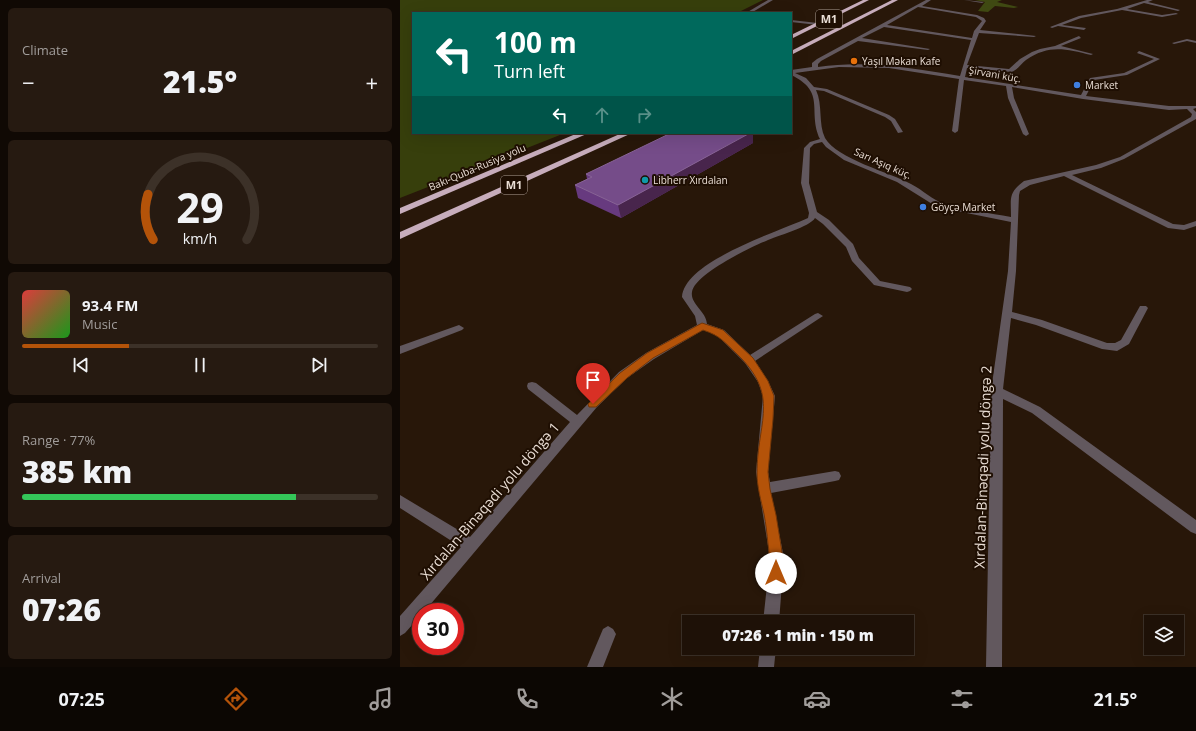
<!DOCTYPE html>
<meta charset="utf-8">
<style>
body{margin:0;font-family:"Open Sans",sans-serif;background:#261a11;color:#f1f3f6;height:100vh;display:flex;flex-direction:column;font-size:15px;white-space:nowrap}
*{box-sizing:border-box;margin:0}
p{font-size:13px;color:#a19d9b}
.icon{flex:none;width:22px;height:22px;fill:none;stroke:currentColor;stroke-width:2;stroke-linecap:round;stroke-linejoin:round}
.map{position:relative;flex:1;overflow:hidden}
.drawer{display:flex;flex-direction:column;gap:8px;padding:8px;background:#100904;width:400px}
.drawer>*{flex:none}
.banner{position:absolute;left:12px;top:12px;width:380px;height:122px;border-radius:0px;box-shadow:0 4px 16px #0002,0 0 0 1px #3c3128;background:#00695c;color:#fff;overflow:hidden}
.controls{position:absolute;left:744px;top:615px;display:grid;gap:8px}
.controls a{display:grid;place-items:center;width:40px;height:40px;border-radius:0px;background:#1e1107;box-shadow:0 4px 16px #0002,0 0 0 1px #3c3128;font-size:20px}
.speed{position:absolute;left:12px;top:603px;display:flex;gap:8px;font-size:20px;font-weight:700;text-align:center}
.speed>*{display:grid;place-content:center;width:52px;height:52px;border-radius:50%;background:#1e1107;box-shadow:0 4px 16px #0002,0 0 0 1px #3c3128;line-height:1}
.speed .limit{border:6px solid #d22;background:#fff;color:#111}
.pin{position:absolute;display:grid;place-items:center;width:34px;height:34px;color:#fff;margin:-41px -17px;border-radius:50% 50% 50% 0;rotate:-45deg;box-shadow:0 0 4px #0007}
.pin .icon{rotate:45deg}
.me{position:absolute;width:44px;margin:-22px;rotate:0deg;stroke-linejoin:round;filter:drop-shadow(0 0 3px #0008)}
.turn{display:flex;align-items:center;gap:14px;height:84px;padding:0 16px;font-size:18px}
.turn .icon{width:52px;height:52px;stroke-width:2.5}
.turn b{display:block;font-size:28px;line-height:34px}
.lanes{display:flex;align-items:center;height:38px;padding:0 16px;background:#0003;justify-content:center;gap:20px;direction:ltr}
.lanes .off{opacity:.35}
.big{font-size:30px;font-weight:800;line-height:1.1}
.drawer .card{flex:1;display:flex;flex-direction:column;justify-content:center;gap:6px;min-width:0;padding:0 14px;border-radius:6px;background:#261a11}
.drawer .dial{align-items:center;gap:0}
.dial svg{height:104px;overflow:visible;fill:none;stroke:#3c3128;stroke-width:7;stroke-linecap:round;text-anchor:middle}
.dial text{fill:#f1f3f6;stroke:none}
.song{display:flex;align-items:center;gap:12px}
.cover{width:48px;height:48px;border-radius:6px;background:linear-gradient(135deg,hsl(0 70% 55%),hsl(120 70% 35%))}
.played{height:4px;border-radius:2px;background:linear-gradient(90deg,#b45309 30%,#3c3128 30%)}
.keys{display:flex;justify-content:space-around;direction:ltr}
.heat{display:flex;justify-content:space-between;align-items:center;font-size:22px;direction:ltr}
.charge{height:6px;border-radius:3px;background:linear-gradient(90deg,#34c759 77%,#3c3128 0)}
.trip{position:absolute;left:282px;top:615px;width:232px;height:40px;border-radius:0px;background:#1e1107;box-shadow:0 4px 16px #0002,0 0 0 1px #3c3128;font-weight:800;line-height:40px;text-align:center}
.menu{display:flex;height:64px;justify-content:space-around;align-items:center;background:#0c0703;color:#a19d9b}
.menu .icon{width:28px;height:28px}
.menu .active{color:#b45309}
.menu b{font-size:18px;color:#f1f3f6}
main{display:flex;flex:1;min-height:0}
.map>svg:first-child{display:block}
.green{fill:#373f0c}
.forest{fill:#3f4912}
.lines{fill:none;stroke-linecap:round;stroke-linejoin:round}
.street{fill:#62585e;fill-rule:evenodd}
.highway{fill:#c7adbc;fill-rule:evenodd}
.wall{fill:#673a7f}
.shaded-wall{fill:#48254c}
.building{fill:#754c89;stroke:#876395}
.route{fill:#b45309;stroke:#753606}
.food-dot{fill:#e8710a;stroke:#1e0e02;stroke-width:1.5}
.shop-dot{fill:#3f7fe0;stroke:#1e0e02;stroke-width:1.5}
.culture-dot{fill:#0f9aa8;stroke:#1e0e02;stroke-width:1.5}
.labels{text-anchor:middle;stroke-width:4;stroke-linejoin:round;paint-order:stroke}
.far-poi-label{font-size:10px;fill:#eaded5;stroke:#1e0e02;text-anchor:start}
.far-street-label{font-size:10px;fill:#eaded5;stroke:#1e0e02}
.shield{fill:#1e0e02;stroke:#ada096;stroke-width:1}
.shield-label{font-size:11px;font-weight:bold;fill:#eaded5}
.near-street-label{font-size:14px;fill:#eaded5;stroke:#1e0e02}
</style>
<main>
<section class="drawer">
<div class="card"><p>Climate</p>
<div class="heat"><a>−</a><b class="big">21.5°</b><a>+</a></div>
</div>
<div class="card dial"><svg viewBox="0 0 100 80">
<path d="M14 69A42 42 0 1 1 86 69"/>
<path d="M14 69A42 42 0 0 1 10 34" stroke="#b45309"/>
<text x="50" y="56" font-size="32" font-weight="700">29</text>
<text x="50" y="72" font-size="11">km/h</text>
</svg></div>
<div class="card">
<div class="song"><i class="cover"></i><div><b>93.4 FM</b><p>Music</p></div></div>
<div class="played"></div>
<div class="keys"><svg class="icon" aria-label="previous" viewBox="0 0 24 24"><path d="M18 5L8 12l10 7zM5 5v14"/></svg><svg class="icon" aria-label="pause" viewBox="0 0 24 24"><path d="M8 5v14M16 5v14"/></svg><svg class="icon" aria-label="next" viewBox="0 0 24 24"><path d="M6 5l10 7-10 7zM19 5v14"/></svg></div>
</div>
<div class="card"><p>Range · 77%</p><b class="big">385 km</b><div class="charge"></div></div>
<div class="card"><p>Arrival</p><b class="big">07:26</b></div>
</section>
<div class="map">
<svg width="796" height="667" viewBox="0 0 796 667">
<rect width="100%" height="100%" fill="#281709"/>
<polygon class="green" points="0,0 363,0 337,13 13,13 13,133 165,133 0,198"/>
<polygon class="forest" points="575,0 602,0 597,2 618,7 614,8 595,6 588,12 578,11 585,2"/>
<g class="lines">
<g class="street">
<polygon points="368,0 373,0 351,13 346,13"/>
<path d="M526,0H531L522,6L577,15L584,18L586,21L580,30L636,36L634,37L579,33L567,65L609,69L620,59L632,52L640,49L655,46L679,36L681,38L661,46L693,54L691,55C666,49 649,44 626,60C621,64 618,69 612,72L567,68L565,77L681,95L690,78L724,73L754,59L737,53L739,51L760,59L727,75L694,80L686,96L769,106H796V108L793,109L796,112V119L724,159L701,168L672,175L773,224L784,225L796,221V226L784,230L768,228L664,176L630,185L620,191L619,195L616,271L612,312L642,320L707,343H715L721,340L740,306H746L748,308L729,344L717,351L702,349L636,325L611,318L603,389L640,407L796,520V534L791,532L632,413L603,399L602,667H586L591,391L608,271L611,222L537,207L497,182L444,160L426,147L422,142L414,144L410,148L409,183L417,212L429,220L453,244L459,258L480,281L510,287L512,289L510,291L507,292L474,285L452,261L446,247L423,224L415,218C410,227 376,236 366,241C350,247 294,275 292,292C290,304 306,311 307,324L324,330L350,355L415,314L418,313L423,316L355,361L368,381L375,396L368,472L370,482L435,471L439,472L441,476L439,480L435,481L371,493L384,558L379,622H363L370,558L356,472L363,396L358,382L345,363L316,334L303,330L254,359L227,378L197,407L24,612H21V615L5,633L0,636V616L61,547L0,508V495L70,537L170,422L128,389L127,386L128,383L132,382L136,383L177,415L219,372L246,353L297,325L295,316L282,297C284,261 380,231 408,218L409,213L401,183L404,148L410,142L420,139C407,111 427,92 391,75V70L412,67V63L417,59ZM518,7L576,17L582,21L574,31L572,38L487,25ZM484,27L571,40L560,76C512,68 466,60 418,67V64L421,61L458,41L528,50L530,49L462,38ZM439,67L489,68L559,79L552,131L555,133L558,131L564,80L606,86L608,98L623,134L626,136L629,134L614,98L612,87L683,99L769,110L787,109L792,114L791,117L720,157L696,165L624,181C608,193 611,198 611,217C590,213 565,210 545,204C532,200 523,190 511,184C489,172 437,159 425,138C418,124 423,105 416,90L424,91L485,117L491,121L498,133L503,132L495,119L489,115L427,89L414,87L406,78L395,73Z"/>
<polygon points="564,0 584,2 582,3"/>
<polygon points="747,0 753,0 748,2 780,10 778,11 744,3 727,9 762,15 776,13 778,14 762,17 722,10 681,18 662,25 686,28 684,30 658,26 652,28 650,27 679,16 717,9"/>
<polygon points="391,20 418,23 420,24 418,25 391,22"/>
<polygon points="787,39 796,41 796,43 787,41 774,44 772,43"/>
<polygon points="59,325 64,328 62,330 0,354 0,346"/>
<polygon points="208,626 213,629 216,634 203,667 187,667 203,629"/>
<polygon points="360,648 376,648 374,667 358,667"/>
</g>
<g class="highway">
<polygon points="463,0 469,0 391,39 391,35"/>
<polygon points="492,0 498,0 391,55 391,51"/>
<polygon points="178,133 189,133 0,214 0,208"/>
<polygon points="222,133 232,133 0,239 0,232"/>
</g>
</g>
<polygon class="wall" points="353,143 221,218 178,198 175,185 187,179 186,174"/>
<polygon class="shaded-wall" points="350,133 353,133 353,143 221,218 218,205"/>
<polygon class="building" points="271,133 350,133 218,205 175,185 192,177 186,174"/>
<path class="route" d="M302,323L323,330L353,358L368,381L374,396L373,419L368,472L370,489L376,515L383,558L382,573L380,577L376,579L371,577C368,570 370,554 368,544C367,534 366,524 364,514C361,500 357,487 357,473C357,422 381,396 337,354C324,342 321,336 303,330L253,358L227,378L196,407H189L188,404L220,373L247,353Z"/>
<circle class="food-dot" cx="454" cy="61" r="4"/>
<g class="shop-dot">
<circle cx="677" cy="85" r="4"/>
<circle cx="523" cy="207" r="4"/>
</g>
<circle class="culture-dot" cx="245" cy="180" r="4"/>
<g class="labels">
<g class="far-poi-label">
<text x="462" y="65">Yaşıl Məkan Kafe</text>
<text x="685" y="89">Market</text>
<text x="253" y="184">Libherr Xırdalan</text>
<text x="531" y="211">Göyçə Market</text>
</g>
<g class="far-street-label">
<text transform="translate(595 74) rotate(10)" y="4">Şirvani küç.</text>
<text transform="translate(483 163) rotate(24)" y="4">Sarı Aşıq küç.</text>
<text transform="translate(77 167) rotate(-23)" y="4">Bakı-Quba-Rusiya yolu</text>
</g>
<g class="shield">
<rect x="416" y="10" width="26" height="18" rx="3"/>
<rect x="101" y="176" width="26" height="18" rx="3"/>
</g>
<g class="shield-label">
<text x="429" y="23">M1</text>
<text x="114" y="189">M1</text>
</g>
<g class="near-street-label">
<text transform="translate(583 467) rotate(-88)" y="5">Xırdalan-Binəqədi yolu döngə 2</text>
<text transform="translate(90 501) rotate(-49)" y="5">Xırdalan-Binəqədi yolu döngə 1</text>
</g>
</g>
</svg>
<div class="controls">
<a><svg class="icon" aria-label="layers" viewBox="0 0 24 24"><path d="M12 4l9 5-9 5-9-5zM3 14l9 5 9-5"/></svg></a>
</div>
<div class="speed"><div class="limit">30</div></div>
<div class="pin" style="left:193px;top:404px;background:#d93025"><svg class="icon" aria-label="arrive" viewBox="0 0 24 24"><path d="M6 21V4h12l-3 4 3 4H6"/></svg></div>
<svg class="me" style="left:376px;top:573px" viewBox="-20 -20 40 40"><circle r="19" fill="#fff"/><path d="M0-13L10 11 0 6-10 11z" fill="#b45309"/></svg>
<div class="trip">07:26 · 1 min · 150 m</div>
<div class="banner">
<div class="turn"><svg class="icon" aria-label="left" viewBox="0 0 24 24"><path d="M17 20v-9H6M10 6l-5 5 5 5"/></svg><div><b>100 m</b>Turn left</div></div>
<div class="lanes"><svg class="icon" aria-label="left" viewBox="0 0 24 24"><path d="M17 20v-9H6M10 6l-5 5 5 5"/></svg><svg class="icon off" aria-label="ahead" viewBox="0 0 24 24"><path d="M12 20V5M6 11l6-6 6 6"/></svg><svg class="icon off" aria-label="right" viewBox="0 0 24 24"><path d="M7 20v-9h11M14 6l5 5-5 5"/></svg></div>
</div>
</div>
</main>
<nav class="menu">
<b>07:25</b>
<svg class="icon active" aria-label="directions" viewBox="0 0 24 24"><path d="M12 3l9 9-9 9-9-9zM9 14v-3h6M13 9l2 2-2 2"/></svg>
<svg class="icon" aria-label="music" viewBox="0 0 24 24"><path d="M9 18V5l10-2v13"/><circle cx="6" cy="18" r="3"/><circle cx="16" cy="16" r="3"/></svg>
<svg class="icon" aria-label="phone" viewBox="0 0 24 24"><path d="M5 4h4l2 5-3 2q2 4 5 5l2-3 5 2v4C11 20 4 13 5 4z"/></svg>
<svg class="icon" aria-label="climate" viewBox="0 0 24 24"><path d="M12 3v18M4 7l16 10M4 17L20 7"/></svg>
<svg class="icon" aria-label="car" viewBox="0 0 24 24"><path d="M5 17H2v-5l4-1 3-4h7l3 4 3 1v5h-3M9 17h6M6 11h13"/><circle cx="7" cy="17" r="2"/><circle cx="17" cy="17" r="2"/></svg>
<svg class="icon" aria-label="filters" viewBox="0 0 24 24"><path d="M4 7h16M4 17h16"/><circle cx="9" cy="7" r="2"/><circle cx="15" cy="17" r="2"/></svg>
<b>21.5°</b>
</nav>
